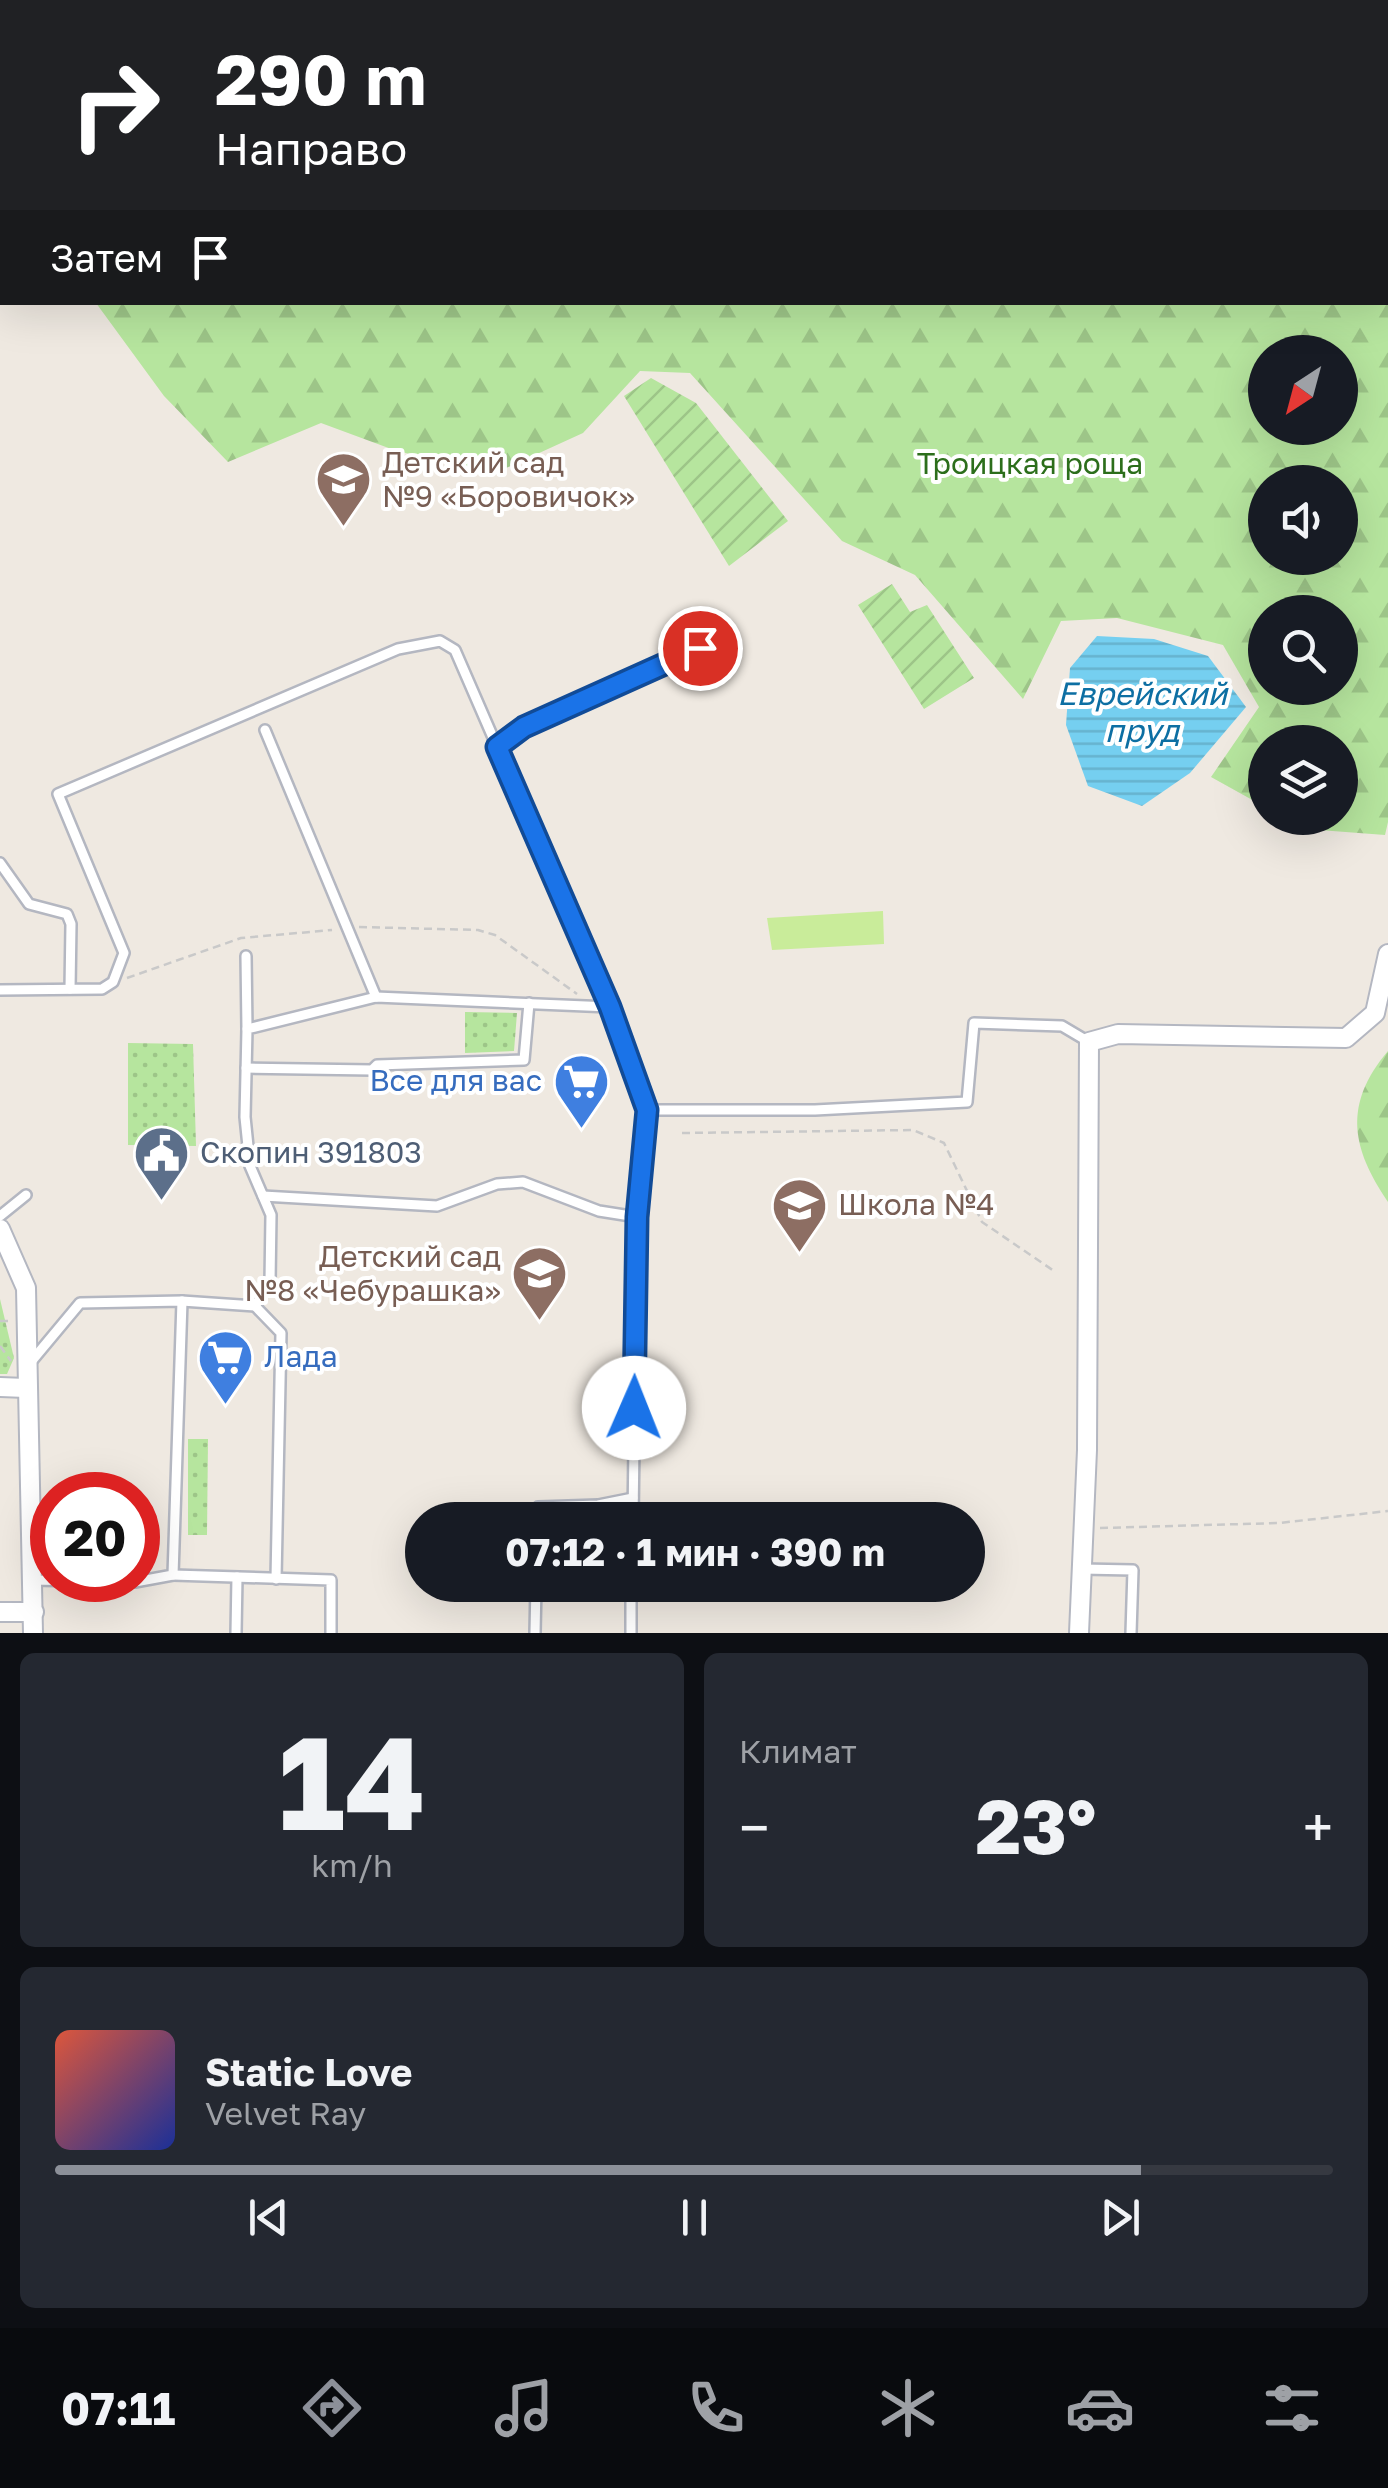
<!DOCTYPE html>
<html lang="ru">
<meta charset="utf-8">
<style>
body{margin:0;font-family:"Golos Text",sans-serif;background:#242831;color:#f1f3f6;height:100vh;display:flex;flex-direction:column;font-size:38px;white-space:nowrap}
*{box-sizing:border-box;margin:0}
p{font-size:32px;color:#9ea1a6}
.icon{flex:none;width:55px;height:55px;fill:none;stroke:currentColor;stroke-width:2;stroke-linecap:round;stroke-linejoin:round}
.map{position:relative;height:1633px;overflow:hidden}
.details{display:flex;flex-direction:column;gap:20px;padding:20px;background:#0d0f14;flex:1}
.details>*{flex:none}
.banner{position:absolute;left:0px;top:0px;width:1390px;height:305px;box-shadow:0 10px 40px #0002;background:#202124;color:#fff;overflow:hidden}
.needle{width:65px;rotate:216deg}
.tools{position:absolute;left:1248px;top:335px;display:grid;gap:20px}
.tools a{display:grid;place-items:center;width:110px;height:110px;border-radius:50%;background:#171b24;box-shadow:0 10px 40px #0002;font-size:50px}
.speed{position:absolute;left:30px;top:1472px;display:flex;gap:20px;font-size:50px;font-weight:700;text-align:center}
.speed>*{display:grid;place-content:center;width:130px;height:130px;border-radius:50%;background:#171b24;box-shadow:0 10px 40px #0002;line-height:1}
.speed .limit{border:15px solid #d22;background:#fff;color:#111}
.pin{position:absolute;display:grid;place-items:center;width:85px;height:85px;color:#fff;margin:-42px;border:5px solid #fff;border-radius:50%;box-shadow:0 2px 10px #0007}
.me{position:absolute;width:110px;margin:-55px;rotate:1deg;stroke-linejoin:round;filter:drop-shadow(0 0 8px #0008)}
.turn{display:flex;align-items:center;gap:35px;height:210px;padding:0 50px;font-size:45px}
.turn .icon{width:130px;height:130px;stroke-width:2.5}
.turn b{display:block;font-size:70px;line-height:85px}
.then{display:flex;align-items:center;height:95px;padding:0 50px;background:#0003;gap:20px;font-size:38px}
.big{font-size:75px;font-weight:700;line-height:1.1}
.details .tile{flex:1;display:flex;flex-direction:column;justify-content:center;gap:15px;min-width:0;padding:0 35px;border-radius:15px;background:#242831}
.details .dial{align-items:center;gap:0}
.dial b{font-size:130px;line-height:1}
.song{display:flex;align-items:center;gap:30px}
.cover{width:120px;height:120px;border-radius:15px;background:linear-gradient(135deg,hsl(10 70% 55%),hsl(230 70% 35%))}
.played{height:10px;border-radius:5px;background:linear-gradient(90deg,#8c9099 85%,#363941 85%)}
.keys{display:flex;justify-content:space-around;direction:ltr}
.heat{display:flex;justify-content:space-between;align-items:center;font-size:55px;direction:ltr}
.details .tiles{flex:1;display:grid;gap:20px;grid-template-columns:1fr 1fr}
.tile:last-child{grid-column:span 2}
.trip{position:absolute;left:405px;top:1502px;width:580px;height:100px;border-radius:50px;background:#171b24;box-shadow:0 10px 40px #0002;font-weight:700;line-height:100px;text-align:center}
.menu{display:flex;height:160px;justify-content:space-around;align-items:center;background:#090b0e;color:#9ea1a6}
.menu .icon{width:70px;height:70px}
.menu .current{color:#8c9099}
.menu b{font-size:45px;color:#f1f3f6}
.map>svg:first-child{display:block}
.grass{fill:url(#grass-dots)}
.forest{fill:url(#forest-firs);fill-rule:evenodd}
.garden{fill:url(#garden-furrows)}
.pitch{fill:#c9ec9a}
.water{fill:url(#water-rules)}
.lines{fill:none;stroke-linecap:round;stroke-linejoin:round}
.lane-casing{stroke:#b4b7c1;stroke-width:14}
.street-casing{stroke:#b4b7c1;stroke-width:22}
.path{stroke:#c9c9c9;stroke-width:2.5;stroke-dasharray:8 5;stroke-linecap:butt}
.lane{stroke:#fff;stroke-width:9}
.street{stroke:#fff;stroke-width:18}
.route-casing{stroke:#114b97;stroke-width:25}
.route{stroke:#1a73e8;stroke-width:18}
.labels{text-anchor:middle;stroke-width:8;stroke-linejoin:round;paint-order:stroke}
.education-label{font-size:30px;fill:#785e54;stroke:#fff;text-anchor:start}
.park-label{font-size:30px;fill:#2c6e1b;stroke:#fff}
.shop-label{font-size:30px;fill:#366cbe;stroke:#fff;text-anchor:end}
.service-label{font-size:30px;fill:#4e5e75;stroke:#fff;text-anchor:start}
.water-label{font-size:32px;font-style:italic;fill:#0d6fa3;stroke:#fff}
</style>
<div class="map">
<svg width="1388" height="1633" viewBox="0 0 1388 1633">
<defs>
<pattern id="grass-dots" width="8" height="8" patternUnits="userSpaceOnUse" patternTransform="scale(2.5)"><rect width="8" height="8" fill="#b6e59e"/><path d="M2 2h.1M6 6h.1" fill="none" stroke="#9dc588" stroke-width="1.8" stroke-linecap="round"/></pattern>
<pattern id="forest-firs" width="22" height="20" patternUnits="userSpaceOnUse" patternTransform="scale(2.5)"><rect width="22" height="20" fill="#b6e59e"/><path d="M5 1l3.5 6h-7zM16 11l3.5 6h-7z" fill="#9dc588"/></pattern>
<pattern id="garden-furrows" width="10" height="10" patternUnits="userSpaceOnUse" patternTransform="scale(2.5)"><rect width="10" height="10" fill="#b6e59e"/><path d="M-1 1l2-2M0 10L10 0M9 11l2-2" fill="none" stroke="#9dc588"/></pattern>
<pattern id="water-rules" width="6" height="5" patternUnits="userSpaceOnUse" patternTransform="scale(2.5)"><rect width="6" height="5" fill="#75cff0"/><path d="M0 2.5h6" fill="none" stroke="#66b2ce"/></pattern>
</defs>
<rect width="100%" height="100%" fill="#efe9e1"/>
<g class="grass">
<polygon points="465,1012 517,1013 514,1051 465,1053"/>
<polygon points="128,1043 193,1044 196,1146 128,1145"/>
<polygon points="0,1299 14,1358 7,1374 0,1374"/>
<polygon points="188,1439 208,1439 207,1535 188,1535"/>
</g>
<g class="forest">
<polygon points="0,0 1335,0 1336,2 2,2 0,242"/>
<path d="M1388,163V822L1385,835L1306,829L1285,818H1340V742H1265V807L1211,777L1259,707L1223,645L1117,618L1061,621L1023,699L915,575L842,541L690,373L640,371L583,433L491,475L394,450L321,423L228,462L164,396L96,303L1388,302ZM1340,352V428H1265V352ZM1340,482V558H1265V482ZM1340,612V688H1265V612Z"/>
<path d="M1388,1051V1202C1351,1148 1343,1104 1388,1051Z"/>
</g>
<g class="garden">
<polygon points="651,378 696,403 788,521 729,566 624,396"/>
<polygon points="892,584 910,612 927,605 974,678 924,709 858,605"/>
</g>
<polygon class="pitch" points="883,911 884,944 772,950 767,918"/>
<polygon class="water" points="1097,636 1154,639 1208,656 1246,707 1190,773 1142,806 1088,786 1066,725 1070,668"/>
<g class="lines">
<defs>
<g id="lane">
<polyline points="265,730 376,997"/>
<polyline points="497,747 524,727 700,648"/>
<polyline points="0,863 29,904 67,914 71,924 70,989"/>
<polyline points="246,956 247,1029"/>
<polyline points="0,990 102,989 113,982 124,953 58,794 398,649 440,641 455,650 610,1007 647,1110 815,1110 967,1102 974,1023 1062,1026 1089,1042"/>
<polyline points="246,1068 372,1070 377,1065 524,1060 529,1003"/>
<polyline points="263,1196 437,1206 497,1184 523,1182 599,1211 637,1217"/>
<polyline points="0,1216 26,1195"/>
<polyline points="182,1301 255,1306 270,1282 271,1215 250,1166 245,1117 247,1029 376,997 610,1007"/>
<polyline points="255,1306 281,1333 276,1579"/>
<polyline points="30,1363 80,1303 182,1301 173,1575 135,1582 31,1580"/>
<polyline points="538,1520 538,1507 598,1505 633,1498"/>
<polyline points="633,1520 637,1217 647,1110"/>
<polyline points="1082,1569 1133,1570 1131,1633"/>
<polyline points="173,1575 331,1580 331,1633"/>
<polyline points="236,1633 237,1577"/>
<polyline points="535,1633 536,1585"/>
<polyline points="631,1633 631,1585"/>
</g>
<g id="street">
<polyline points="1386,0 1387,2"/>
<polyline points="0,1229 26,1288 33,1633"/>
<polyline points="0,1387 26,1388"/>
<polyline points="0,1612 34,1612"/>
<polyline points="1079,1633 1087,1450 1089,1042 1118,1034 1346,1038 1375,1013 1388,954"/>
</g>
</defs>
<use href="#lane" class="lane-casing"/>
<use href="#street" class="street-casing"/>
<g class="path">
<polyline points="359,927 478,930 495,935 577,994"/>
<polyline points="127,978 241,938 332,930"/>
<polyline points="682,1133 913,1130 944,1143 982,1222 1054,1271"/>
<polyline points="0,1321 9,1321"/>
<polyline points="0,1346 11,1361"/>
<polyline points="1100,1528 1279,1523 1388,1511"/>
</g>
<use href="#lane" class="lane"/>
<use href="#street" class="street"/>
</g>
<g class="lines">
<defs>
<polyline id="route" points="634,1408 637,1217 647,1110 610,1007 497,747 524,727 700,648"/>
</defs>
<use href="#route" class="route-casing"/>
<use href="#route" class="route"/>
</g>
<defs>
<symbol id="school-pin" viewBox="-11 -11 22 30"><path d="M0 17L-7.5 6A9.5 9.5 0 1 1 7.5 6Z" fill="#8d6e63" stroke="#fff"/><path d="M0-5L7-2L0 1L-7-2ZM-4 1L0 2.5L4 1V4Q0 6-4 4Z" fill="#fff"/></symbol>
<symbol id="supermarket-pin" viewBox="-11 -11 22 30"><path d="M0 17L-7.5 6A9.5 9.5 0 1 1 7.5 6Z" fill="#3f7fe0" stroke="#fff"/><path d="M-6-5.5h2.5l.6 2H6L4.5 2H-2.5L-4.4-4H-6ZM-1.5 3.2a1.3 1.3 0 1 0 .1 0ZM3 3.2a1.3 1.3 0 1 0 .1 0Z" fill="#fff"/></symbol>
<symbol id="civic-pin" viewBox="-11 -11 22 30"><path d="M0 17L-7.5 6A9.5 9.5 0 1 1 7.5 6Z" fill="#5c6f8a" stroke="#fff"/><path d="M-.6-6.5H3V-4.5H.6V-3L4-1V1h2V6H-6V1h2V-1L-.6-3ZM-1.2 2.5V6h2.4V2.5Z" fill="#fff"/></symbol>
</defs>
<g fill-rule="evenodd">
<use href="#school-pin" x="312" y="448" width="63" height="86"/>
<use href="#supermarket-pin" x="550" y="1050" width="63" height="86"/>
<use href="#civic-pin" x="130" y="1122" width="63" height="86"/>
<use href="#school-pin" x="768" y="1174" width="63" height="86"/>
<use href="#school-pin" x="508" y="1242" width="63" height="86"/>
<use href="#supermarket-pin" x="194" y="1326" width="63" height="86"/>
</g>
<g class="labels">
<g class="education-label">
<text x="382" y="473">Детский сад<tspan x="382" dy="34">№9 «Боровичок»</tspan></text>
<text x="838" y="1215">Школа №4</text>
<text x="501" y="1267" text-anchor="end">Детский сад<tspan x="501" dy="34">№8 «Чебурашка»</tspan></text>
</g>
<g class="park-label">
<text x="1030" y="474">Троицкая роща</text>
</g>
<g class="shop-label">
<text x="542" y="1091">Все для вас</text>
<text x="264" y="1367" text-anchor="start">Лада</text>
</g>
<g class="service-label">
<text x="200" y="1163">Скопин 391803</text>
</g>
<g class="water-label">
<text x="1142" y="705">Еврейский<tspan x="1142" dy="37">пруд</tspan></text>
</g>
</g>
</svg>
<div class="tools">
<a><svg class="needle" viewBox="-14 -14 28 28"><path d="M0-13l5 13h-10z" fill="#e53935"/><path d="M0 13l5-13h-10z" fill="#9ea1a6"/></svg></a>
<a><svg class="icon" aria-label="sound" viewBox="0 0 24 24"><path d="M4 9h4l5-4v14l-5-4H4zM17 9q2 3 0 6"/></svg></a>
<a><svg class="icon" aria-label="search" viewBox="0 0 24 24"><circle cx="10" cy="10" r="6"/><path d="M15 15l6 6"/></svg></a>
<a><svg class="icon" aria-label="layers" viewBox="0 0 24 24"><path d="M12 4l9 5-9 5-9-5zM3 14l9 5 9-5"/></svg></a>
</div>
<div class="speed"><div class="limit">20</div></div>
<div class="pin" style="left:700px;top:648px;background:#d93025"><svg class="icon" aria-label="arrive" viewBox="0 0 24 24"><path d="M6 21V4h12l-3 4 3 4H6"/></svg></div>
<svg class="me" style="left:634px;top:1408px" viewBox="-20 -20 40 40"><circle r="19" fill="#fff"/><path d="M0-13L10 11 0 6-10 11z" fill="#1a73e8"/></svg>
<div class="trip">07:12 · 1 мин · 390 m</div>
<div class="banner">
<div class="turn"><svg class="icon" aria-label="right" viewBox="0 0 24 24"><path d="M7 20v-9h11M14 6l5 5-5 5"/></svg><div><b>290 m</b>Направо</div></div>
<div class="then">Затем<svg class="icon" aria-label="arrive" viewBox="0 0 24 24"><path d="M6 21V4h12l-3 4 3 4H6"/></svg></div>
</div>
</div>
<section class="details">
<div class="tiles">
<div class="tile dial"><b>14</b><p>km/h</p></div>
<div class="tile"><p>Климат</p>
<div class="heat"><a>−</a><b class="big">23°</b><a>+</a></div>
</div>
<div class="tile">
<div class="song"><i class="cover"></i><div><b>Static Love</b><p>Velvet Ray</p></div></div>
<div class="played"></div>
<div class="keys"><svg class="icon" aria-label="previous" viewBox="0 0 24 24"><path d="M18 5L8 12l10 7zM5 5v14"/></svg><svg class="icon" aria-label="pause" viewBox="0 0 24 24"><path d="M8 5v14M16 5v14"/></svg><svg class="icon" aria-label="next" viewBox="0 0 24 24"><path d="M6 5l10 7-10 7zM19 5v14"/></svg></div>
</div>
</div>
</section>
<nav class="menu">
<b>07:11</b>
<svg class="icon current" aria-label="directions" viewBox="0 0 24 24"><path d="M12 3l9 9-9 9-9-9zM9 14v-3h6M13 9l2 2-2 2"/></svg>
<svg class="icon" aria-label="music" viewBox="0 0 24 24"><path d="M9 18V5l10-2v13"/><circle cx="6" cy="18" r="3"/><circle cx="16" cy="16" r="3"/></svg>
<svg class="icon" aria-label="phone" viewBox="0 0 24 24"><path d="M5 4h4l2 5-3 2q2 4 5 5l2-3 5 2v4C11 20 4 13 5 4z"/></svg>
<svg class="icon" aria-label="climate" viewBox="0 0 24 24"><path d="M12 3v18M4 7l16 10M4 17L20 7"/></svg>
<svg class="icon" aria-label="car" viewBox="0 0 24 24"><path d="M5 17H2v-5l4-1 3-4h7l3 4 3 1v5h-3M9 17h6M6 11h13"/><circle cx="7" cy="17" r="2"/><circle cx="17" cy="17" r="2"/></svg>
<svg class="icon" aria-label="filters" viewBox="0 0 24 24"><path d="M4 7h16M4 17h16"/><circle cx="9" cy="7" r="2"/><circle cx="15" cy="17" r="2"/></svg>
</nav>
